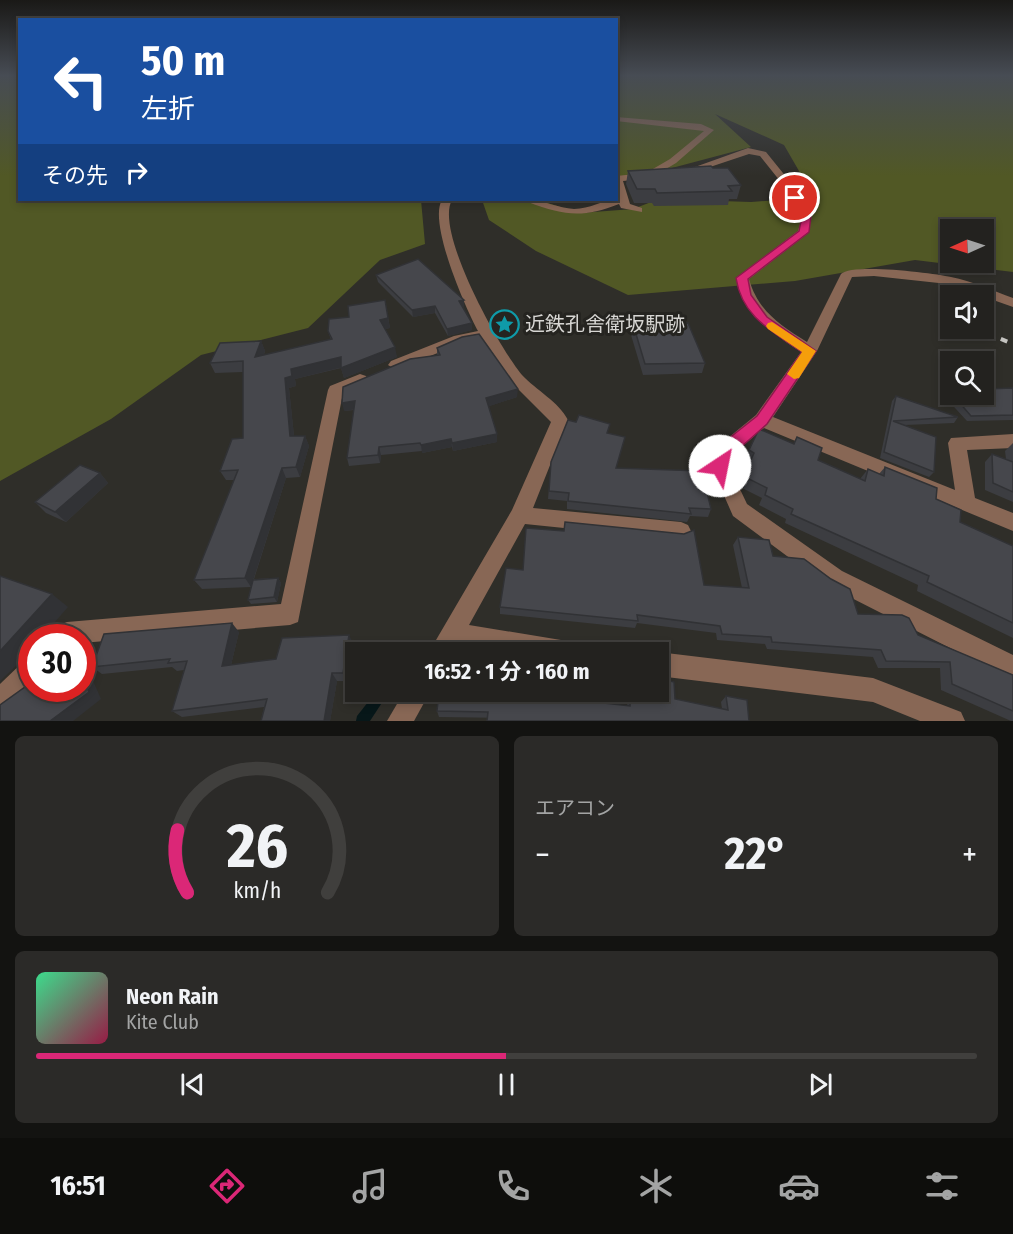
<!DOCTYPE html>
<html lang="ja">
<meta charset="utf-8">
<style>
body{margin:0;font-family:"Fira Sans Condensed","Noto Sans JP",sans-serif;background:#2b2a28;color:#f1f3f6;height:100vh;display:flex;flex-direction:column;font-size:22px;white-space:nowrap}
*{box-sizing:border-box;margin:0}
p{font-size:20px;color:#a3a4a4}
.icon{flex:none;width:33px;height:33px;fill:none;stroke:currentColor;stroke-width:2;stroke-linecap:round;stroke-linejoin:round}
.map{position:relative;height:721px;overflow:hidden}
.details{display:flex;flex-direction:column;gap:15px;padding:15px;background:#131311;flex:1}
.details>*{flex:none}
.top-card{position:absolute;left:18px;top:18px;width:600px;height:183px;border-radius:0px;box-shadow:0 3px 9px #0003,0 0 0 2px #403f3d;background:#1a4fa0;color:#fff;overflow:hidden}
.needle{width:39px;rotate:267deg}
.fabs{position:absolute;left:940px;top:219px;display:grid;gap:12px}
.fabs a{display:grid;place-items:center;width:54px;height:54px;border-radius:0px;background:#23221f;box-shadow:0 3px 9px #0003,0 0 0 2px #403f3d;font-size:30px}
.speed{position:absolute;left:18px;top:624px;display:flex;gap:12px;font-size:30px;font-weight:700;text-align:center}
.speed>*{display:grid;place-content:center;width:78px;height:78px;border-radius:50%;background:#23221f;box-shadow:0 3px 9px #0003,0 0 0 2px #403f3d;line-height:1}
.speed .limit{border:9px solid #d22;background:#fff;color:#111}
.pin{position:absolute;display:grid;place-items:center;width:51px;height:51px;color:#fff;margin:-26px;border:3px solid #fff;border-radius:50%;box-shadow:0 2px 6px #0007}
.me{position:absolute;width:66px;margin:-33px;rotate:34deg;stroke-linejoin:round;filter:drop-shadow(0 0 4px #0008)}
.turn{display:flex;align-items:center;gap:21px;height:126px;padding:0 24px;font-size:27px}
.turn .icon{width:78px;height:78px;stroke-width:2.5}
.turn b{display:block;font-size:42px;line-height:51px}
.then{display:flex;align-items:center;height:57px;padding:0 24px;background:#0003;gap:12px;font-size:22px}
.big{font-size:45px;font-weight:700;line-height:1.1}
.details .card{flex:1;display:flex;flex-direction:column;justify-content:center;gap:9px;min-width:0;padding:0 21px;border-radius:9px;background:#2b2a28}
.details .dial{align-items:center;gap:0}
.dial svg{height:156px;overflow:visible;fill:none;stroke:#403f3d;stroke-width:7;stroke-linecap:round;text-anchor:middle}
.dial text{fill:#f1f3f6;stroke:none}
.song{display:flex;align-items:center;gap:18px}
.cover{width:72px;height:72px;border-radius:9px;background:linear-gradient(135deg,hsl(150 70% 55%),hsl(340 70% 35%))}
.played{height:6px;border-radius:3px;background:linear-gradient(90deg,#db2777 50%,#403f3d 50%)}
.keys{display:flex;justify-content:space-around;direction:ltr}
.heat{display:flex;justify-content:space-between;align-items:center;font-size:33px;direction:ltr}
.details .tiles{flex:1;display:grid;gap:15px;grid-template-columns:1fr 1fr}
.card:last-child{grid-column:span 2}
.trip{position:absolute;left:345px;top:642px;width:324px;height:60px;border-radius:0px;background:#23221f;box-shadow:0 3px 9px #0003,0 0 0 2px #403f3d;font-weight:700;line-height:60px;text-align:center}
.tabs{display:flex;height:96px;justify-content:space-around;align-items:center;background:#0e0e0c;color:#a3a4a4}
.tabs .icon{width:42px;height:42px}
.tabs .on{color:#db2777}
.tabs b{font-size:27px;color:#f1f3f6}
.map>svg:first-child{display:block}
.green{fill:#515825;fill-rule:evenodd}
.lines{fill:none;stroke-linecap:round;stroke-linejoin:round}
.stream{fill:#071719;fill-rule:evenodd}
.minor{fill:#886755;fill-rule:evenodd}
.rail{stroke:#c5c4c1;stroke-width:4;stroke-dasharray:7 7;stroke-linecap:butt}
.wall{fill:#3c3d41}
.shaded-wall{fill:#313235}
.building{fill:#46474c;stroke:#313235;stroke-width:1.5}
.route{fill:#db2777;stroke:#8e194d;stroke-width:1.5}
.slow{fill:#f59e0b}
.labels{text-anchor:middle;stroke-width:6;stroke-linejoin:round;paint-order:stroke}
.poi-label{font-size:20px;fill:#d7d6d3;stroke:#252420;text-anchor:start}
</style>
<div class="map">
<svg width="1013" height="721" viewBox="0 0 1013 721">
<rect width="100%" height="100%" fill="#2f2e29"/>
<g class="green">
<polygon points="0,75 19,75 20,200 421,200 425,244 380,260 308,328 201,355 111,419 0,481"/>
<path d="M617,75H1013V272L915,260L795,281L628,295L536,251L489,220L482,200H538L580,213L633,209L659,199L751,202L814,197L784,145L715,114L751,147L653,173L617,178ZM951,230H984V262H951Z"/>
</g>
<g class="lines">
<polygon class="stream" points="376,692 389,692 370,721 356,721 357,716"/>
<g class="minor">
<path d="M616,117L701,124L714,130L676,163L651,178L623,181L630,204L642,208V212L621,208L619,204C583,218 565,216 528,202L527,200C544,200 558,208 574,209C590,209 602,200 616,200V176L646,173L670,159L704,131L616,121Z"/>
<path d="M748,148L766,152L787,178L812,216L807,234L749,279C758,311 780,325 807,342L841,274C852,263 933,273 951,277C972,281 993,291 1013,298V307L948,284L874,276L852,277L817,351L773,417L955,490L948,443L951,438L1013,434V448L967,450L975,498L1013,513V531L764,428L740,448L729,466L747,504L842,571L1013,655V680L826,585L733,516L711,466L728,438L756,415L801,352C771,332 745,315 736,278L798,231L802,216L780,181L760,156L749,154L689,174L681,172Z"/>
<path d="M442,200H452C434,231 500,349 522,375C536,390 559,402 568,420L533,508L681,522L688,525L691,531L688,537L681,540L525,524L469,625L561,640L569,644L573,652H494L457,646L454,652H429L512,510L551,422L512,383L482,339L462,343L396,370L388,365L391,361L454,336L478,331C465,307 428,222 442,200Z"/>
<polygon points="360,374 366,376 368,380 366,384 343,393 298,622 290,625 82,643 82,638 52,638 59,625 67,622 281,604 328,390 330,386"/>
<polygon points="657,652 658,652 873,678 961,712 965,721 920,721 873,702 658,676"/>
<polygon points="32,657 32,687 9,710 0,713 0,684 24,661"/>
<polygon points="404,692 430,692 414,721 387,721"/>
</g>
<polyline class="rail" points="975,328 1013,344"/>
</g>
<g class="wall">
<polygon points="713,168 741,185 737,199 729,199 728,205 654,206 652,203 634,203 626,184 628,171"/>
<polygon points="376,275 464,307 462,308 472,330 448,336 435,313 413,317 378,282"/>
<polygon points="385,300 390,328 385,329 397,357 344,378 341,368 295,379 296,386 289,388 294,436 305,436 309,446 300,477 286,478 254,579 278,578 281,583 277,602 251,604 248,600 251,587 202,589 194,580 234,480 226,480 220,471 243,438 243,372 215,373 210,363 261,341 265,351 264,355 331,340 328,331 349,317"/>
<polygon points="633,324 705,363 702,373 643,375 631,335"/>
<polygon points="437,348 517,397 489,406 497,442 453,451 452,447 422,453 422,451 381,455 380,463 349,466 347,458 354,410 344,411 437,355"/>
<polygon points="1013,388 1013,420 967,421 944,396 949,390 951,390 951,394 984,394"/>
<polygon points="896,396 958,417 954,423 905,425 934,472 929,477 880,458 892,401"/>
<polygon points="759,429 793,444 797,437 818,460 860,479 868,469 879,474 885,467 936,499 960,522 1013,546 1013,638 917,591 918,585 785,523 786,519 759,505 762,498 742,488 740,483 749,463 744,460"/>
<polygon points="608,433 625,437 616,468 711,509 708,517 690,516 687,522 567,509 567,501 548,499 551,462"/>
<polygon points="1013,443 1013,502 985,490 985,462 992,454 1006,459 1005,451"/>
<polygon points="100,473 108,483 66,522 46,513 35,502"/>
<polygon points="738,537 773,556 858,614 918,635 1013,675 1013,721 1011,721 941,690 940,668 878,668 873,657 767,649 765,644 717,640 716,633 637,623 635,628 500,614 500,607 523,570 742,588 733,545"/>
<polygon points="239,632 231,665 276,659 353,643 347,681 337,681 330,721 261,721 264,707 182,717 172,711 184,670 177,671 172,667 102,674 92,667"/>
<polygon points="628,692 658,692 675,699 722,709 721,702 726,696 749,721 439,717 437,711 523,694 627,706"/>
</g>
<g class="shaded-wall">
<polygon points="464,300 464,307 459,308 459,301"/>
<polygon points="435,306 435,313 413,317 412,310"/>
<polygon points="388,318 390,328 382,330 380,320"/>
<polygon points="472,323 472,330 448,336 447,329"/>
<polygon points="261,341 265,351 259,367 255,357"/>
<polygon points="395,347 397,357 344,378 341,368"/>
<polygon points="341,357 343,367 295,379 296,386 289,388 295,446 290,436 285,378 291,369"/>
<polygon points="518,389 517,397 487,407 486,398"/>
<polygon points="355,401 357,409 344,411 342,403"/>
<polygon points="497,434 497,442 453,451 452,443"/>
<polygon points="305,436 309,446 300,477 296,467"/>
<polygon points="451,439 452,447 422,453 421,445"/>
<polygon points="379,447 381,455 380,463 378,455"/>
<polygon points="282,468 286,478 251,587 245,578"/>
<polygon points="100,473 108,483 66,522 55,512"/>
<polygon points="278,578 281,583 277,602 274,597"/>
<polygon points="52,594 68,607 41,638 32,638 32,649 21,661 0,681 0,651"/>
<polygon points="232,623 239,632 229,673 222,666"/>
<polygon points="349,635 353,643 347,681 343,673"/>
<polygon points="82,660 85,662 101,699 73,721 50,721 82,677"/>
<polygon points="332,673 337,681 330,721 324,721"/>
</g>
<g class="building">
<polygon points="711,166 713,168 728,168 741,185 728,186 732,191 657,193 655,189 637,189 628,171"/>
<polygon points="418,259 464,300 459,301 472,323 447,329 435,306 412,310 376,275"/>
<polygon points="385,300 388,318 380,320 395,347 341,368 341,357 291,369 292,376 285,378 290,436 305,436 296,467 282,468 245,578 194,580 238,470 220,471 232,439 243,438 243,361 210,363 220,343 261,341 255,357 332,339 328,331 329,319 349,317 348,306"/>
<polygon points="688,323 705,363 645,364 633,324"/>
<polygon points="479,334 518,389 486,398 497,434 452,443 451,439 421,445 420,443 379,447 378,455 347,458 355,401 342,403 343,387 410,359 440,355 437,348 462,337"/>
<polygon points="1013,388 1013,415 971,416 952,394 984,394 984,389"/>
<polygon points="896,396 958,417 893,421 936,437 934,472 884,452"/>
<polygon points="579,415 610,424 607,433 625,437 616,468 702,471 711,509 689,508 691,514 568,501 569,493 549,491 551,462 568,420 576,422"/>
<polygon points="759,429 794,444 797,437 822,448 818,460 865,481 868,469 884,476 885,467 937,488 936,499 961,510 960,522 1013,546 1013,623 927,582 929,576 791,514 793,509 765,495 767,488 747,478 745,473 754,453 749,450"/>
<polygon points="992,454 1013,462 1013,492 993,483"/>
<polygon points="80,465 100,473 55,512 35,502"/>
<polygon points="565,522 684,534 694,530 704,585 749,588 738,537 769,540 773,556 804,559 831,579 850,589 858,614 902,615 909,618 918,635 1013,675 1013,711 952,684 950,662 886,661 881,650 772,642 771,637 722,634 720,626 637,615 638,621 500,607 506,568 523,570 526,528 564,531"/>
<polygon points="0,576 52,594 0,651"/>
<polygon points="278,578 274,597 248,600 253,580"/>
<polygon points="232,623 222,666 276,659 282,638 349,635 343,673 332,673 324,721 261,721 267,699 172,711 187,661 168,663 170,659 92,667 104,634"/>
<polygon points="82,677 89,692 50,721 0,721 0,705 32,682 32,688 82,688"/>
<polygon points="658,678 674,682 675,699 728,710 726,696 747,700 749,721 487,721 488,712 437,711 439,692 523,692 523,694 630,706 630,692 658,692"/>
</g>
<linearGradient id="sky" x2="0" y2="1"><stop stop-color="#1a1917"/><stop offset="0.43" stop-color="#474c54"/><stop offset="1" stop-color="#474c54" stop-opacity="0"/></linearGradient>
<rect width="1013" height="176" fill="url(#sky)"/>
<path class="route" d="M792,196H798L811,216L809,232L748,279L751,295L767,317L816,351L767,424L740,448L725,471L720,473L714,471L711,466L728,439L757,416L802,352C772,331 742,317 736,278L799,231L802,216L790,198Z"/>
<polygon class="slow" points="772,322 816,351 799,378 794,379 787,374 802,352 768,329 766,326 768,323"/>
<defs>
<symbol id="sight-ring" viewBox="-11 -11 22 22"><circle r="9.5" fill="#252420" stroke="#0f9aa8" stroke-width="1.5"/><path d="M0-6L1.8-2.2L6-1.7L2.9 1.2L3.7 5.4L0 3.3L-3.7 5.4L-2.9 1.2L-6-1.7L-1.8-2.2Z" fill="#0f9aa8"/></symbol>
</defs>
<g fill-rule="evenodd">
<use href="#sight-ring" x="488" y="308" width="33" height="33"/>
</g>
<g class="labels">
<g class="poi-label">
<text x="525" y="331">近鉄孔舎衛坂駅跡</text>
</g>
</g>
</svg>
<div class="fabs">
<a><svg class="needle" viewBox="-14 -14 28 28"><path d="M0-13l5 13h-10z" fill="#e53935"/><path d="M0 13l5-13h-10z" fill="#a3a4a4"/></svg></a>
<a><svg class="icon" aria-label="sound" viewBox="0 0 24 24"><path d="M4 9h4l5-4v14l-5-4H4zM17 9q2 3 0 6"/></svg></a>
<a><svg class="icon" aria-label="search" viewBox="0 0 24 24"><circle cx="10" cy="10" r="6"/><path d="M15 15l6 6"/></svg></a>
</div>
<div class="speed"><div class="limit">30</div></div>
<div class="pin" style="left:795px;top:198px;background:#d93025"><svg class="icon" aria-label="arrive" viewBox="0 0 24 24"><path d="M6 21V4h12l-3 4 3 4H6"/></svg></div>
<svg class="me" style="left:720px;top:466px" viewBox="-20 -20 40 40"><circle r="19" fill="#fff"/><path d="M0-13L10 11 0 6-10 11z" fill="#db2777"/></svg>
<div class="trip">16:52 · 1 分 · 160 m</div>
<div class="top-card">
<div class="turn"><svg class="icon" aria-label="left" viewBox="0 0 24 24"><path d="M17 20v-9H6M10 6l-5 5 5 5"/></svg><div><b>50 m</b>左折</div></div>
<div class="then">その先<svg class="icon" aria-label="right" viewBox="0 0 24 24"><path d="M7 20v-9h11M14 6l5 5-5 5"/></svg></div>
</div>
</div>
<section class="details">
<div class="tiles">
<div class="card dial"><svg viewBox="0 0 100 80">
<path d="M14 69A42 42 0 1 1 86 69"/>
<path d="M14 69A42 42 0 0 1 9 37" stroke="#db2777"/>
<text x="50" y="56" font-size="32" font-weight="700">26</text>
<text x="50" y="72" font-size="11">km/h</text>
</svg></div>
<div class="card"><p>エアコン</p>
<div class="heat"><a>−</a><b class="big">22°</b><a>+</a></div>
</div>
<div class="card">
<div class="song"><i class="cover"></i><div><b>Neon Rain</b><p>Kite Club</p></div></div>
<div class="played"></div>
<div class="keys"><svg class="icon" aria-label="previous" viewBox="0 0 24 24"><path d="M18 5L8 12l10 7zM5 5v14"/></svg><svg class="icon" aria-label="pause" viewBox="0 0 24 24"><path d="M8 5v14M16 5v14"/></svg><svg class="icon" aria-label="next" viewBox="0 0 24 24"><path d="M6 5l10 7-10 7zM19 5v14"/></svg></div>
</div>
</div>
</section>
<nav class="tabs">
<b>16:51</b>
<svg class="icon on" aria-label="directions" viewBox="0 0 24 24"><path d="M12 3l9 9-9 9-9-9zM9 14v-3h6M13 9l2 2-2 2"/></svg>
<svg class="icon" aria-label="music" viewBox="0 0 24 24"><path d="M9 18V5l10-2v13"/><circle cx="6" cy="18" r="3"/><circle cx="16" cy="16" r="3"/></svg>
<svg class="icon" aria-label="phone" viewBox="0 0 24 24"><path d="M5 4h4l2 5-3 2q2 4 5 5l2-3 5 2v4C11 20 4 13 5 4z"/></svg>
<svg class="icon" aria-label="climate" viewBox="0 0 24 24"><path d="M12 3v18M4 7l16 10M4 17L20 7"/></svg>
<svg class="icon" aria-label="car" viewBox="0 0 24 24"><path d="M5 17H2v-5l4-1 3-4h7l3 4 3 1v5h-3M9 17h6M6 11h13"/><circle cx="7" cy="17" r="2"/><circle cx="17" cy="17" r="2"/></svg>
<svg class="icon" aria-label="filters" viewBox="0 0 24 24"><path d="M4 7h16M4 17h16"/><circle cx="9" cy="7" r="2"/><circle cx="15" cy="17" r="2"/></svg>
</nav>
